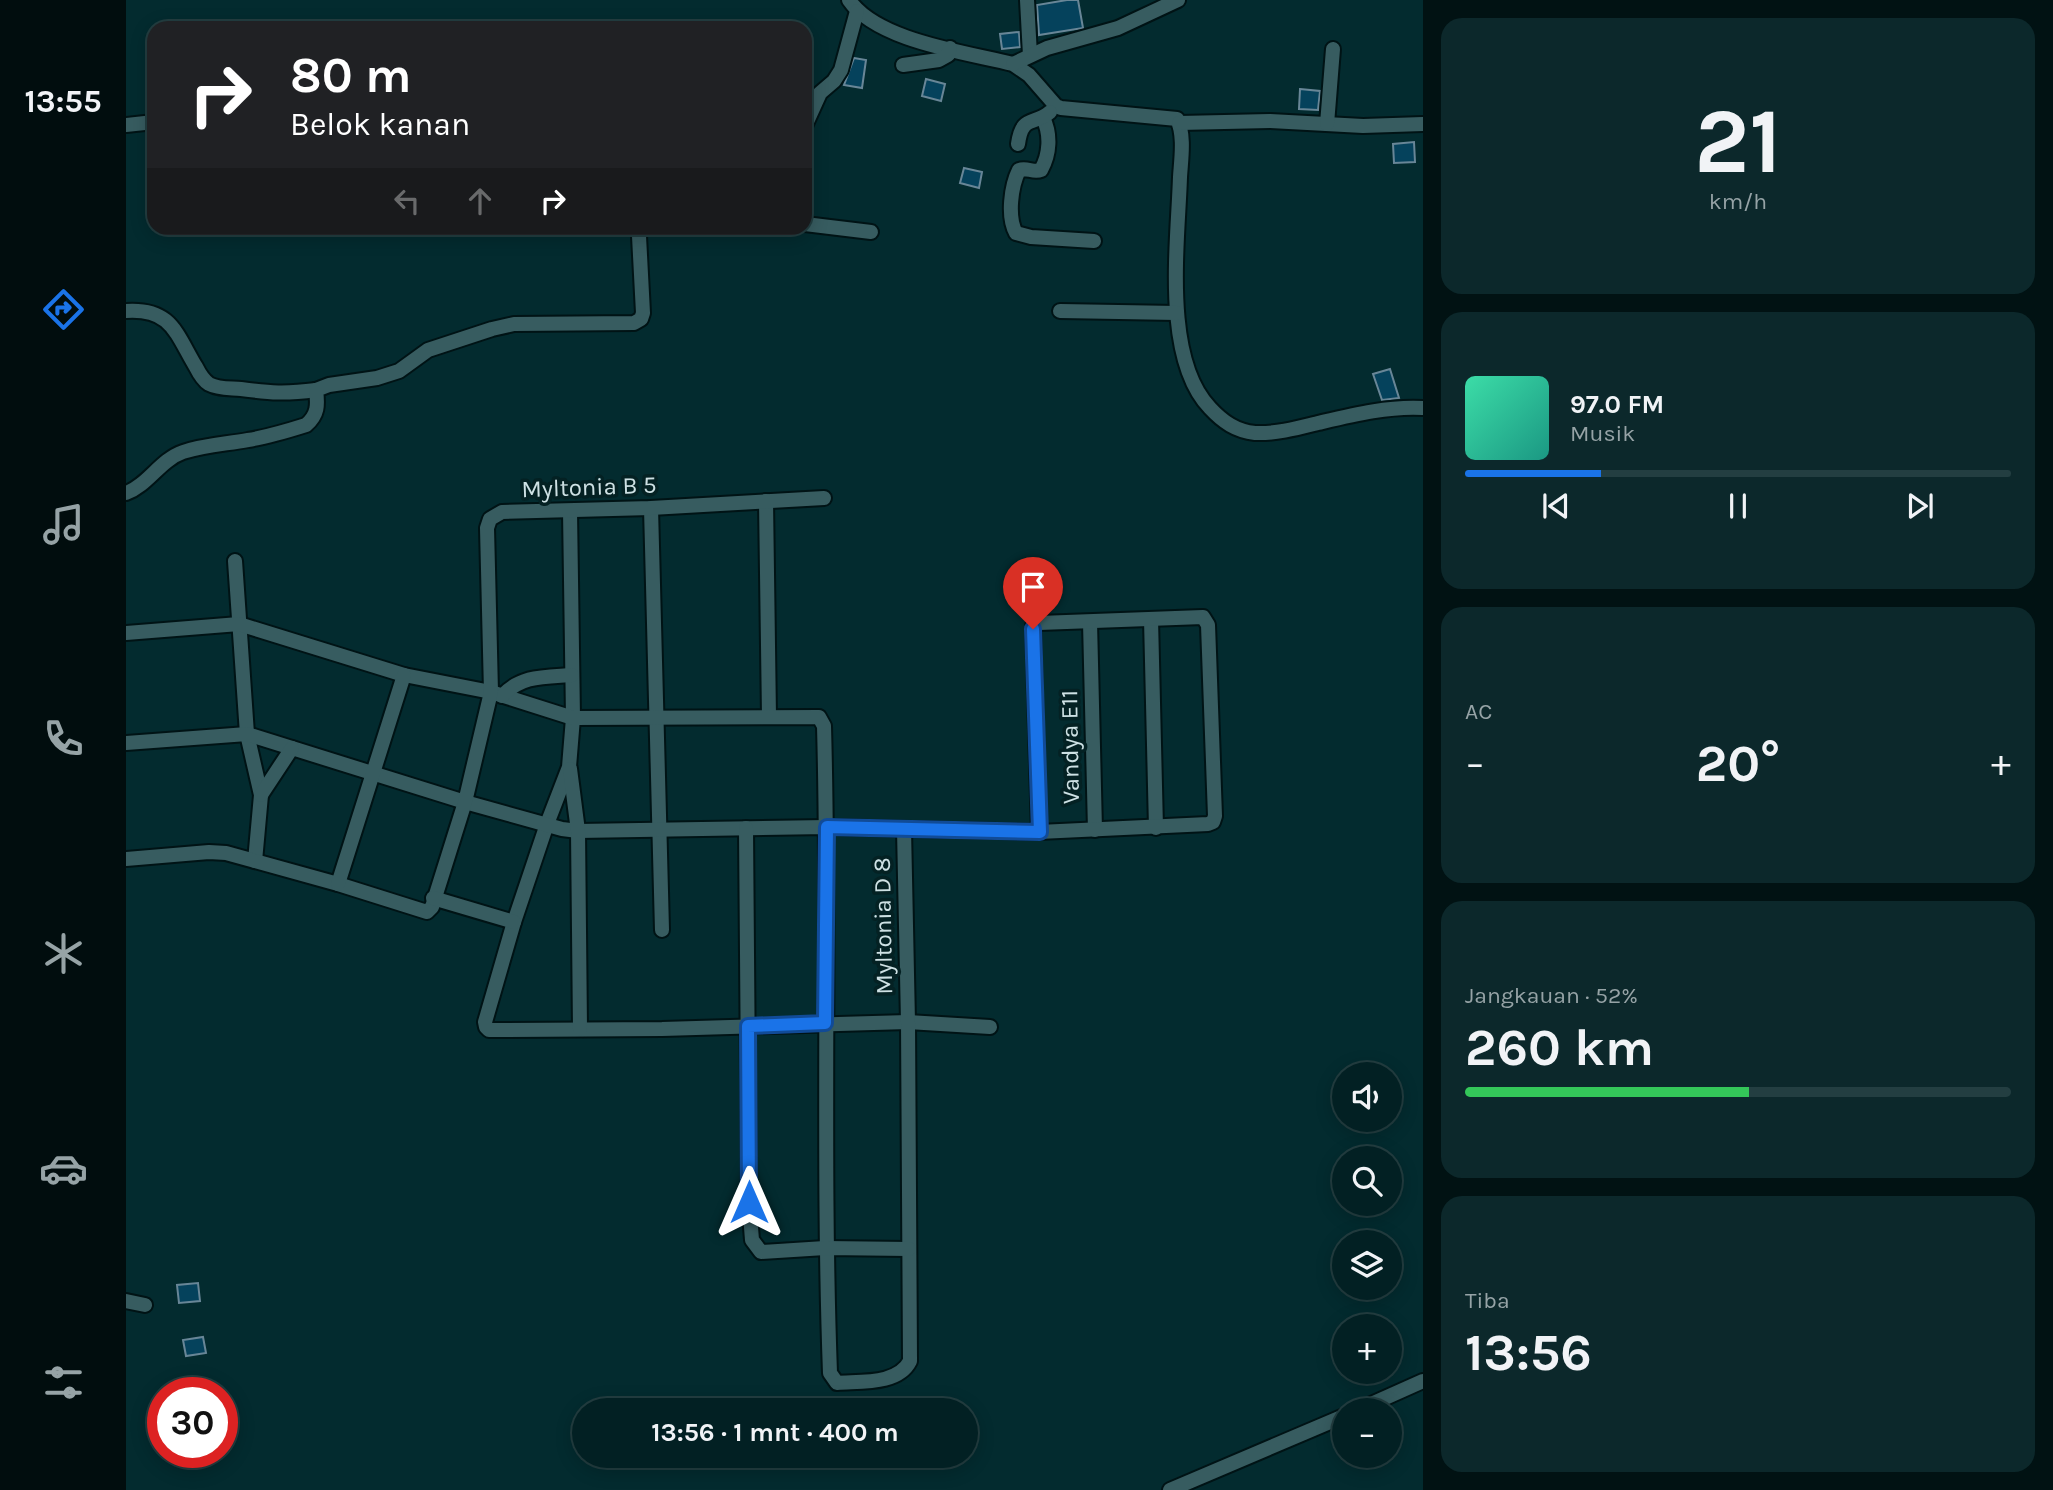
<!DOCTYPE html>
<html lang="id">
<meta charset="utf-8">
<style>
body{margin:0;font-family:Karla,sans-serif;background:#0c282b;color:#f1f3f6;height:100vh;display:flex;flex-direction:column;font-size:26px;white-space:nowrap}
*{box-sizing:border-box;margin:0}
p{font-size:23px;color:#96a3a6}
.icon{flex:none;width:38px;height:38px;fill:none;stroke:currentColor;stroke-width:2;stroke-linecap:round;stroke-linejoin:round}
.map{position:relative;flex:1;overflow:hidden}
.drawer{display:flex;flex-direction:column;gap:18px;padding:18px;background:#011213;width:630px}
.drawer>*{flex:none}
.top-card{position:absolute;left:21px;top:21px;width:665px;height:214px;border-radius:21px;box-shadow:0 4px 18px #0003,0 0 0 2px #233e41;background:#202124;color:#fff;overflow:hidden}
.fabs{position:absolute;left:1206px;top:1062px;display:grid;gap:14px}
.fabs a{display:grid;place-items:center;width:70px;height:70px;border-radius:50%;background:#022023;box-shadow:0 4px 18px #0003,0 0 0 2px #233e41;font-size:35px}
.speed{position:absolute;left:21px;top:1377px;display:flex;gap:14px;font-size:35px;font-weight:700;text-align:center}
.speed>*{display:grid;place-content:center;width:91px;height:91px;border-radius:50%;background:#022023;box-shadow:0 4px 18px #0003,0 0 0 2px #233e41;line-height:1}
.speed .limit{border:10px solid #d22;background:#fff;color:#111}
.pin{position:absolute;display:grid;place-items:center;width:60px;height:60px;color:#fff;margin:-72px -30px;border-radius:50% 50% 50% 0;rotate:-45deg;box-shadow:0 0 7px #0007}
.pin .icon{rotate:45deg}
.me{position:absolute;width:77px;margin:-38px;rotate:0deg;stroke-linejoin:round;filter:drop-shadow(0 0 5px #0008)}
.turn{display:flex;align-items:center;gap:24px;height:147px;padding:0 28px;font-size:32px}
.turn .icon{width:91px;height:91px;stroke-width:2.5}
.turn b{display:block;font-size:49px;line-height:60px}
.lanes{display:flex;align-items:center;height:66px;padding:0 28px;background:#0003;justify-content:center;gap:35px;direction:ltr}
.lanes .off{opacity:.35}
.big{font-size:52px;font-weight:700;line-height:1.1}
.drawer .tile{flex:1;display:flex;flex-direction:column;justify-content:center;gap:10px;min-width:0;padding:0 24px;border-radius:21px;background:#0c282b}
.drawer .dial{align-items:center;gap:0}
.dial b{font-size:91px;line-height:1}
.song{display:flex;align-items:center;gap:21px}
.cover{width:84px;height:84px;border-radius:10px;background:linear-gradient(135deg,hsl(160 70% 55%),hsl(170 70% 35%))}
.played{height:7px;border-radius:4px;background:linear-gradient(90deg,#1a73e8 25%,#233e41 25%)}
.keys{display:flex;justify-content:space-around;direction:ltr}
.heat{display:flex;justify-content:space-between;align-items:center;font-size:38px;direction:ltr}
.charge{height:10px;border-radius:5px;background:linear-gradient(90deg,#34c759 52%,#233e41 0)}
.trip{position:absolute;left:446px;top:1398px;width:406px;height:70px;border-radius:35px;background:#022023;box-shadow:0 4px 18px #0003,0 0 0 2px #233e41;font-weight:700;line-height:70px;text-align:center}
main{display:flex;flex:1;min-height:0}
.menu{display:flex;flex-direction:column;width:126px;justify-content:space-around;align-items:center;background:#010d0e;color:#96a3a6}
.menu .icon{width:49px;height:49px}
.menu .on{color:#1a73e8}
.menu b{font-size:32px;color:#f1f3f6}
.map>svg:first-child{display:block}
.building{fill:#05425c;stroke:#688697;stroke-width:2}
.lines{fill:none;stroke-linecap:round;stroke-linejoin:round}
.street-casing{stroke:#001315;stroke-width:18}
.street{stroke:#375c60;stroke-width:14}
.route-casing{stroke:#114b97;stroke-width:18}
.route{stroke:#1a73e8;stroke-width:12}
.labels{text-anchor:middle;stroke-width:7;stroke-linejoin:round;paint-order:stroke}
.street-label{font-size:24px;fill:#cee1e4;stroke:#042123}
</style>
<main>
<nav class="menu">
<b>13:55</b>
<svg class="icon on" aria-label="directions" viewBox="0 0 24 24"><path d="M12 3l9 9-9 9-9-9zM9 14v-3h6M13 9l2 2-2 2"/></svg>
<svg class="icon" aria-label="music" viewBox="0 0 24 24"><path d="M9 18V5l10-2v13"/><circle cx="6" cy="18" r="3"/><circle cx="16" cy="16" r="3"/></svg>
<svg class="icon" aria-label="phone" viewBox="0 0 24 24"><path d="M5 4h4l2 5-3 2q2 4 5 5l2-3 5 2v4C11 20 4 13 5 4z"/></svg>
<svg class="icon" aria-label="climate" viewBox="0 0 24 24"><path d="M12 3v18M4 7l16 10M4 17L20 7"/></svg>
<svg class="icon" aria-label="car" viewBox="0 0 24 24"><path d="M5 17H2v-5l4-1 3-4h7l3 4 3 1v5h-3M9 17h6M6 11h13"/><circle cx="7" cy="17" r="2"/><circle cx="17" cy="17" r="2"/></svg>
<svg class="icon" aria-label="filters" viewBox="0 0 24 24"><path d="M4 7h16M4 17h16"/><circle cx="9" cy="7" r="2"/><circle cx="15" cy="17" r="2"/></svg>
</nav>
<div class="map">
<svg width="1297" height="1490" viewBox="0 0 1297 1490">
<rect width="100%" height="100%" fill="#032b2f"/>
<g class="building">
<polygon points="941,0 952,0 957,28 913,35 911,5"/>
<polygon points="893,32 894,47 876,49 874,34"/>
<polygon points="728,58 740,60 736,88 718,85"/>
<polygon points="800,79 819,84 815,101 796,96"/>
<polygon points="1174,89 1194,91 1192,110 1173,109"/>
<polygon points="1288,142 1289,162 1268,163 1267,144"/>
<polygon points="838,168 856,172 853,188 834,183"/>
<polygon points="1264,369 1273,398 1256,400 1247,374"/>
<polygon points="72,1283 74,1301 53,1303 51,1285"/>
<polygon points="77,1337 80,1353 60,1356 57,1340"/>
</g>
<g class="lines">
<defs>
<g id="street">
<path d="M723,0C751,41 839,52 887,64L903,75L930,106L935,108L1051,119C1059,135 1055,160 1054,177C1052,242 1036,358 1084,408C1097,422 1110,431 1129,433C1150,434 1172,428 1192,423C1226,415 1262,406 1297,408"/>
<polyline points="901,0 904,55"/>
<polyline points="887,64 921,48 992,28 1052,0"/>
<polyline points="777,65 813,60 822,55 824,48"/>
<path d="M917,118C925,134 924,154 915,170C907,173 901,167 893,170C885,186 881,217 890,233L905,237L968,241"/>
<polyline points="1053,123 1144,121 1237,126 1297,124"/>
<polyline points="1201,124 1207,49"/>
<polyline points="0,125 28,122"/>
<polyline points="679,126 694,93 708,81 715,70 731,11"/>
<path d="M892,144C896,114 908,126 924,112"/>
<polyline points="679,224 745,232"/>
<path d="M0,311C46,308 50,334 70,367C73,373 77,380 83,384C92,389 104,388 115,389C145,393 159,394 190,390"/>
<polyline points="934,311 1051,313"/>
<path d="M0,493C22,485 34,460 57,452C78,445 100,444 122,440C141,437 161,431 180,425C192,415 192,405 190,390L203,385L251,378L273,371L302,350L366,329L388,324L508,323L515,319L517,313L513,236L515,228"/>
<polyline points="640,501 643,717"/>
<polyline points="525,508 536,930"/>
<polyline points="444,511 447,718 443,767 421,824 388,922 359,1022 360,1027 363,1030 536,1029 782,1022 864,1027"/>
<polyline points="109,561 121,734 135,795 129,861"/>
<polyline points="1025,619 1030,828"/>
<polyline points="964,622 969,830"/>
<path d="M0,633L113,624L278,675L365,692L447,718L693,717L698,726C704,942 696,1157 704,1373L711,1383C734,1381 772,1385 784,1361L782,1022L778,829"/>
<path d="M376,696C395,675 419,677 446,675"/>
<polyline points="0,743 121,734 339,802 436,829 452,831 701,827 913,832 1082,824 1087,822 1089,816 1082,625 1077,617 913,623 907,626 913,832"/>
<polyline points="444,769 452,831 454,1029"/>
<polyline points="135,795 166,748"/>
<polyline points="620,828 623,1202 626,1240 635,1252 699,1248 783,1249"/>
<polyline points="0,859 83,852 100,853 212,884 301,912 306,907 339,802 365,692 361,528 364,519 376,512 525,508 698,498"/>
<polyline points="212,884 278,675"/>
<polyline points="307,898 388,922"/>
<polyline points="0,1301 19,1305"/>
<polyline points="1232,1410 1297,1381"/>
<polyline points="1044,1490 1218,1416"/>
</g>
</defs>
<use href="#street" class="street-casing"/>
<use href="#street" class="street"/>
</g>
<g class="lines">
<defs>
<polyline id="route" points="623,1202 622,1026 699,1023 701,827 914,832 907,629"/>
</defs>
<use href="#route" class="route-casing"/>
<use href="#route" class="route"/>
</g>
<g class="labels">
<g class="street-label">
<text transform="translate(463 487) rotate(-2)" y="8">Myltonia B 5</text>
<text transform="translate(944 747) rotate(-91)" y="8">Vandya E11</text>
<text transform="translate(757 926) rotate(-91)" y="8">Myltonia D 8</text>
</g>
</g>
</svg>
<div class="fabs">
<a><svg class="icon" aria-label="sound" viewBox="0 0 24 24"><path d="M4 9h4l5-4v14l-5-4H4zM17 9q2 3 0 6"/></svg></a>
<a><svg class="icon" aria-label="search" viewBox="0 0 24 24"><circle cx="10" cy="10" r="6"/><path d="M15 15l6 6"/></svg></a>
<a><svg class="icon" aria-label="layers" viewBox="0 0 24 24"><path d="M12 4l9 5-9 5-9-5zM3 14l9 5 9-5"/></svg></a>
<a>+</a>
<a>−</a>
</div>
<div class="speed"><div class="limit">30</div></div>
<div class="pin" style="left:907px;top:629px;background:#d93025"><svg class="icon" aria-label="arrive" viewBox="0 0 24 24"><path d="M6 21V4h12l-3 4 3 4H6"/></svg></div>
<svg class="me" style="left:623px;top:1202px" viewBox="-20 -20 40 40"><path d="M0-17L14 15 0 8-14 15z" fill="#1a73e8" stroke="#fff" stroke-width="4"/></svg>
<div class="trip">13:56 · 1 mnt · 400 m</div>
<div class="top-card">
<div class="turn"><svg class="icon" aria-label="right" viewBox="0 0 24 24"><path d="M7 20v-9h11M14 6l5 5-5 5"/></svg><div><b>80 m</b>Belok kanan</div></div>
<div class="lanes"><svg class="icon off" aria-label="left" viewBox="0 0 24 24"><path d="M17 20v-9H6M10 6l-5 5 5 5"/></svg><svg class="icon off" aria-label="ahead" viewBox="0 0 24 24"><path d="M12 20V5M6 11l6-6 6 6"/></svg><svg class="icon" aria-label="right" viewBox="0 0 24 24"><path d="M7 20v-9h11M14 6l5 5-5 5"/></svg></div>
</div>
</div>
<section class="drawer">
<div class="tile dial"><b>21</b><p>km/h</p></div>
<div class="tile">
<div class="song"><i class="cover"></i><div><b>97.0 FM</b><p>Musik</p></div></div>
<div class="played"></div>
<div class="keys"><svg class="icon" aria-label="previous" viewBox="0 0 24 24"><path d="M18 5L8 12l10 7zM5 5v14"/></svg><svg class="icon" aria-label="pause" viewBox="0 0 24 24"><path d="M8 5v14M16 5v14"/></svg><svg class="icon" aria-label="next" viewBox="0 0 24 24"><path d="M6 5l10 7-10 7zM19 5v14"/></svg></div>
</div>
<div class="tile"><p>AC</p>
<div class="heat"><a>−</a><b class="big">20°</b><a>+</a></div>
</div>
<div class="tile"><p>Jangkauan · 52%</p><b class="big">260 km</b><div class="charge"></div></div>
<div class="tile"><p>Tiba</p><b class="big">13:56</b></div>
</section>
</main>
